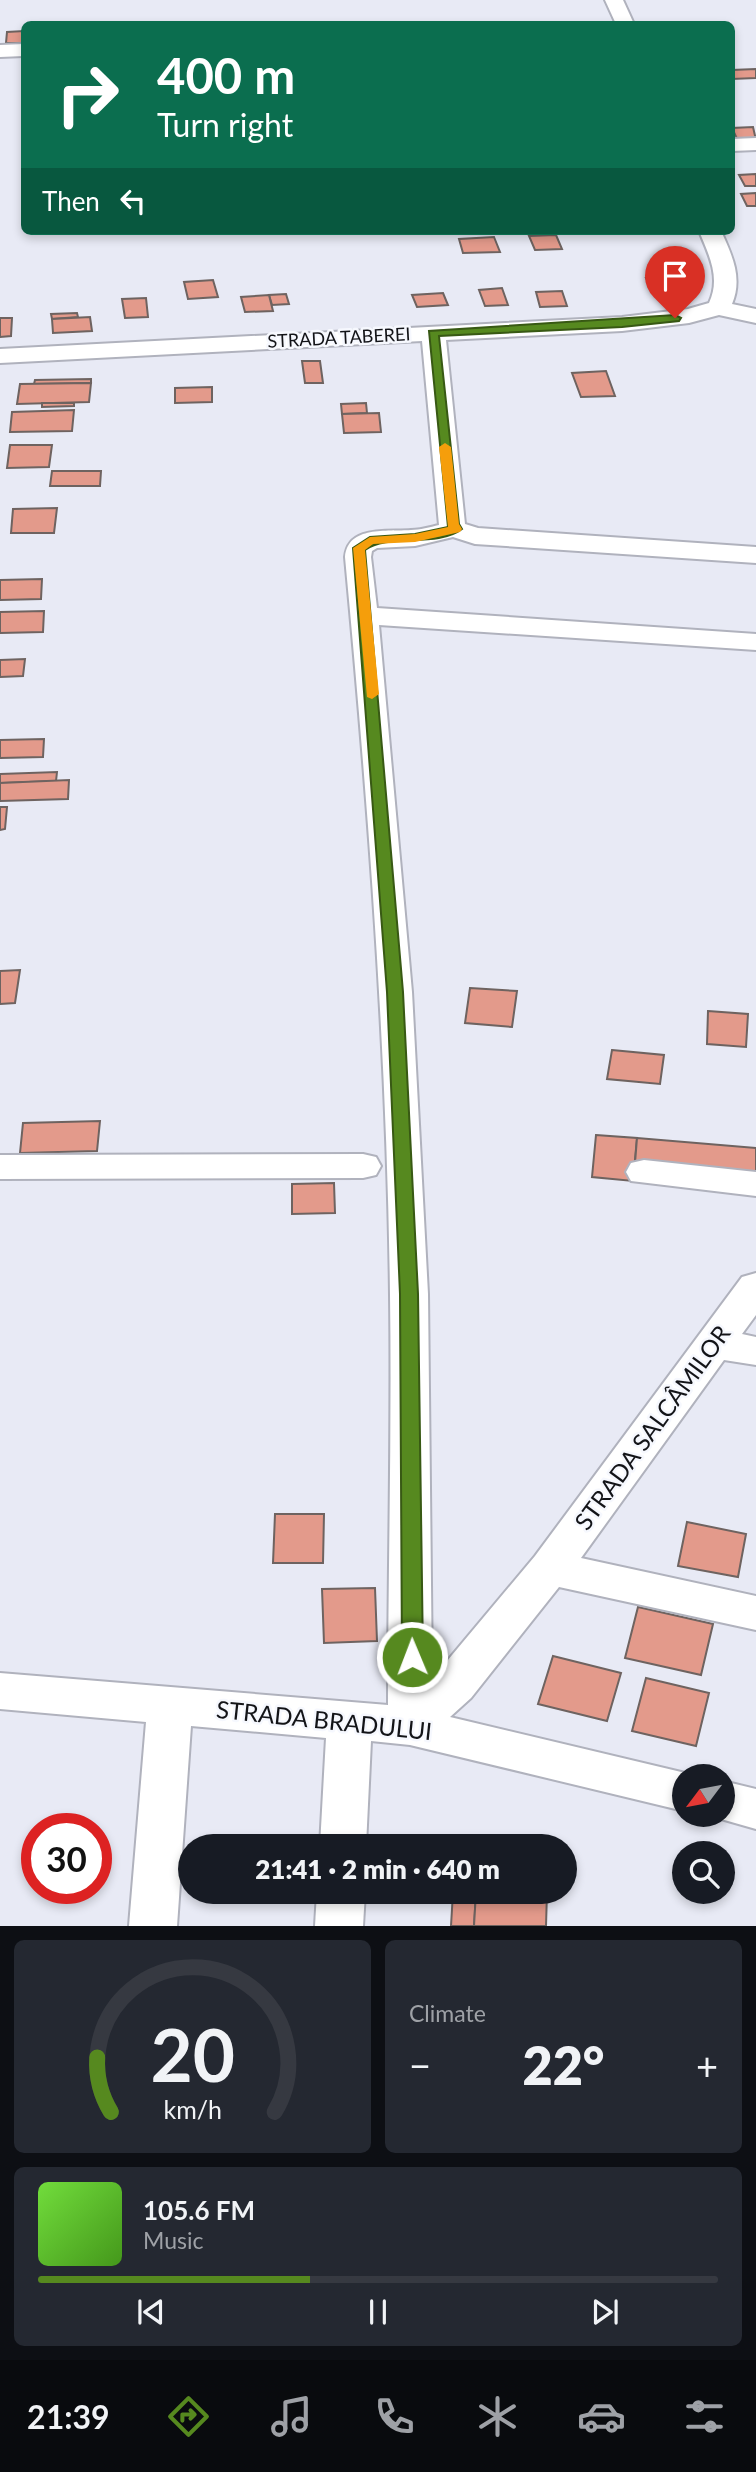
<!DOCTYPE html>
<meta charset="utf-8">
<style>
body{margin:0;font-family:Lato,sans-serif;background:#242831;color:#f1f3f6;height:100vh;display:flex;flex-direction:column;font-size:26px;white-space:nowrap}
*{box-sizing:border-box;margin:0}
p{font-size:23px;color:#9ea1a6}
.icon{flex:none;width:38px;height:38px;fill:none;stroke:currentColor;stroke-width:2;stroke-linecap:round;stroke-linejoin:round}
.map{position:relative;height:1926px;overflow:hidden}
.side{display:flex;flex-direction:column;gap:14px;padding:14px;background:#0d0f14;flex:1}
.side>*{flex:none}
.guide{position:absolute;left:21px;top:21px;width:714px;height:214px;border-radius:10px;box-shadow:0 4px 10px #0003;background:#0b6e4f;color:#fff;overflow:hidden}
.needle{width:46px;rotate:238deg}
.controls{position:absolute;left:672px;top:1764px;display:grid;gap:14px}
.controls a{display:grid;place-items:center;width:63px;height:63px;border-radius:50%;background:#171b24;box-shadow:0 4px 10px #0003;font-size:35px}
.speed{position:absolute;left:21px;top:1813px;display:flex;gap:14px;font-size:35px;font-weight:700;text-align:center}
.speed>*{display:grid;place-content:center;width:91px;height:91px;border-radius:50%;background:#171b24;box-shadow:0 4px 10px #0003;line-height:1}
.speed .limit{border:10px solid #d22;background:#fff;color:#111}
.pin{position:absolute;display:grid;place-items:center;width:60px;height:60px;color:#fff;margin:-72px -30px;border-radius:50% 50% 50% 0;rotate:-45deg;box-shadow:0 0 7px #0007}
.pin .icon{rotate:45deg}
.me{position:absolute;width:77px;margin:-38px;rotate:359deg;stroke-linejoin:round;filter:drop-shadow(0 0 5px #0008)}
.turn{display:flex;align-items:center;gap:24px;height:147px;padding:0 21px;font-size:32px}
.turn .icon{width:91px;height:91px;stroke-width:2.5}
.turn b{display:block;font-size:49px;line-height:60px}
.then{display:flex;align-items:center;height:66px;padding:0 21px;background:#0003;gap:14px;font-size:26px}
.big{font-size:52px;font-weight:800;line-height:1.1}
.side .widget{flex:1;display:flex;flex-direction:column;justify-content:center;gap:10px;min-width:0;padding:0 24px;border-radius:10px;background:#242831}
.side .dial{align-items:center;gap:0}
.dial svg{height:182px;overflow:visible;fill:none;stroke:#363941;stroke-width:7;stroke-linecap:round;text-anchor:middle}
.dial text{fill:#f1f3f6;stroke:none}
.song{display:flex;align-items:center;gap:21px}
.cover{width:84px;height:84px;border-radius:10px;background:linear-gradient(135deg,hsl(100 70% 55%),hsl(100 70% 35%))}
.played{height:7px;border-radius:4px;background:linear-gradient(90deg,#56891f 40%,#363941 40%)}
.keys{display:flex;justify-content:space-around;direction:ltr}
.heat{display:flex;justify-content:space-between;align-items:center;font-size:38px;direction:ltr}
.side .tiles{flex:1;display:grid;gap:14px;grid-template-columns:1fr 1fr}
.widget:last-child{grid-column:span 2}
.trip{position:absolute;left:178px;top:1834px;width:399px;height:70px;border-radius:35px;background:#171b24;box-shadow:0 4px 10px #0003;font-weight:800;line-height:70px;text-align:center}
.menu{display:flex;height:112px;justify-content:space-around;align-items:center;background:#090b0e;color:#9ea1a6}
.menu .icon{width:49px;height:49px}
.menu .on{color:#56891f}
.menu b{font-size:32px;color:#f1f3f6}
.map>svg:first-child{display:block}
.building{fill:#e39a8b;stroke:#6e6360;stroke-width:2}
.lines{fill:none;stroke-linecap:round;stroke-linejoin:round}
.minor-casing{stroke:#b0b2bd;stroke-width:4}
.minor{fill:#fff;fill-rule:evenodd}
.route{fill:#56891f;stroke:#385914;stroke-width:2}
.slow{fill:#f59e0b}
.labels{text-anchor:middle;stroke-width:5;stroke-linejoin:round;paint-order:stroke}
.far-street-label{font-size:18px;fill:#131418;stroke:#f6f8fe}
.near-street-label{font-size:24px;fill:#131418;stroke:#f6f8fe}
</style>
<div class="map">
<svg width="756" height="1926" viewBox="0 0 756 1926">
<rect width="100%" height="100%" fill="#e8eaf5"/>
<g class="building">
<polygon points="24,31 24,43 6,43 7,32"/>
<polygon points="756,69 756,78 732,79 732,70"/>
<polygon points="753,127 756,140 738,141 732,128"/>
<polygon points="756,174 756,186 745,186 739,175"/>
<polygon points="756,193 756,206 747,206 741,194"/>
<polygon points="556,235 562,249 535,250 529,236"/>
<polygon points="494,237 500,252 463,253 459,239"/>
<polygon points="670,277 676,289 651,290 646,278"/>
<polygon points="213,280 218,297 188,299 184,282"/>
<polygon points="502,288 508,305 485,306 479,290"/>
<polygon points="562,291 567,306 540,307 536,292"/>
<polygon points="443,293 448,305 417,307 412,295"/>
<polygon points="286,294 289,304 272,305 269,295"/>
<polygon points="269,295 273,311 245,312 241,297"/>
<polygon points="146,298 148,317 125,318 122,299"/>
<polygon points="77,313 78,317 52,319 51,314"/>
<polygon points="90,317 92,331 53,333 52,319"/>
<polygon points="0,318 12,318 11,336 0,337"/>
<polygon points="302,361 320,361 323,383 305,383"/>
<polygon points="606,371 615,396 581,397 572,373"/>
<polygon points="91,379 91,383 34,384 35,380"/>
<polygon points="91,383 89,402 17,404 20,384"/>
<polygon points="212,387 212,402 175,403 175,388"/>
<polygon points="42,403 74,403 74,406 42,407"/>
<polygon points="366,403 367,413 342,414 341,404"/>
<polygon points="74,410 72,431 10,432 12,412"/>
<polygon points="379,413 381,432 344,433 342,414"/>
<polygon points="10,445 52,445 49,467 7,468"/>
<polygon points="52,471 101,471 100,486 50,486"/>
<polygon points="57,508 54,533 11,533 13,509"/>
<polygon points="42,579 41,599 0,600 0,580"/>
<polygon points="44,611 43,632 0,633 0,612"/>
<polygon points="25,659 23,676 0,677 0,660"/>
<polygon points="44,739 43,757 0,758 0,740"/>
<polygon points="57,772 56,781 0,783 0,774"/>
<polygon points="69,780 68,799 0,801 0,783"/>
<polygon points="0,807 7,807 5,829 0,830"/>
<polygon points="20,970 15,1003 0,1004 0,971"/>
<polygon points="470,988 517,991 512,1027 465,1023"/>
<polygon points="708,1011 748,1014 746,1047 707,1044"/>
<polygon points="612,1050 664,1055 660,1084 607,1079"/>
<polygon points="100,1121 97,1151 20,1153 23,1123"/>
<polygon points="596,1135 637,1138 633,1181 592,1177"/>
<polygon points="637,1138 756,1148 756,1173 635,1163"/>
<polygon points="334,1183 335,1213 292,1214 292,1184"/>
<polygon points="275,1514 324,1514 323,1563 273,1563"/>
<polygon points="687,1522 746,1534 738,1577 678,1566"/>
<polygon points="375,1588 377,1641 324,1643 322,1589"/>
<polygon points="638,1607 713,1624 701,1675 625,1658"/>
<polygon points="553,1656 621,1673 607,1721 538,1704"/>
<polygon points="646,1678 709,1693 696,1746 632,1731"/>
<polygon points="453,1892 476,1892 474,1926 451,1926"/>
<polygon points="476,1892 547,1892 546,1926 474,1926"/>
</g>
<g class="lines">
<defs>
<g id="minor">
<polygon points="605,0 623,0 634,24 616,24"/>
<polygon points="24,44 24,56 0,57 0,45"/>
<polygon points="756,138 756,150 732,151 732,139"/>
<path d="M699,231H721C732,255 743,278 732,304L756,309V323L719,315L689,323L622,331L446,340L465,524L478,528L756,547V563L475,544L453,537L415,546L377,548L372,551L371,557L377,608L756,634V650L379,625L412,992L428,1294L432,1679L535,1556L742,1277L756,1273V1315L742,1334L756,1337V1365L724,1360L581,1558L756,1596V1630L559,1587L471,1698L450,1717L698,1776H684V1811L410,1745L371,1741L366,1846H320L326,1738L191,1726L177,1926H129L146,1722L0,1709V1673L388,1705C388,1569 392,1432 390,1295C387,1049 368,802 345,557C348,525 387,532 411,530C420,530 430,527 439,525L422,341L0,363V349L622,317L688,309L709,303C721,278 709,255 699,231Z"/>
<polygon points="363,1154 376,1157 381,1166 376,1175 363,1178 0,1179 0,1155"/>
<polygon points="644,1160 756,1172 756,1196 631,1181 626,1172 631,1163"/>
<polygon points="723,1781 756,1789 756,1829 707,1815 723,1815"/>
<polygon points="317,1892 365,1892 363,1926 315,1926"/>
</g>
</defs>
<use href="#minor" class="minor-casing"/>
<use href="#minor" class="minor"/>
</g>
<path class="route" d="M675,315L681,318L679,321L622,327L439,336L459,524L462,529C437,548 388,533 365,550L403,992L418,1294L423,1657L420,1663L412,1666L405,1663L402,1657L400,1294L387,992L353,548L370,537L415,534L448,527L429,331Z"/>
<polygon class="slow" points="445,443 451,447 459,524 462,529 460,532 415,542 373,544 365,550 379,694 372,699 367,697 353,548 370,537 415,534 448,527 439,447"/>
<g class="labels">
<g class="far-street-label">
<text transform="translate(339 338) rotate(-3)" y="6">STRADA TABEREI</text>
</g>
<g class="near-street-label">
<text transform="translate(653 1428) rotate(-54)" y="8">STRADA SALCÂMILOR</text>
<text transform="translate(324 1721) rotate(6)" y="8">STRADA BRADULUI</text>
</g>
</g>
</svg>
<div class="controls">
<a><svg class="needle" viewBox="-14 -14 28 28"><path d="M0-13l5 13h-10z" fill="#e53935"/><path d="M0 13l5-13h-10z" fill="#9ea1a6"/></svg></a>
<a><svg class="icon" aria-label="search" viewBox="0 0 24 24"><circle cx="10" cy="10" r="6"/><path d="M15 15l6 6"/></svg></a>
</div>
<div class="speed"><div class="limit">30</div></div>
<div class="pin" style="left:675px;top:318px;background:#d93025"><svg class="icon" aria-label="arrive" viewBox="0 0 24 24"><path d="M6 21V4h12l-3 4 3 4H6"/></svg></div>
<svg class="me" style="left:412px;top:1657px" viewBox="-20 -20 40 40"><circle r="17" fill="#56891f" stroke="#fff" stroke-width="3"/><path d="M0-11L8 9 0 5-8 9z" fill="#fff"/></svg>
<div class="trip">21:41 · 2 min · 640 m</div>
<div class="guide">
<div class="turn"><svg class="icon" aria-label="right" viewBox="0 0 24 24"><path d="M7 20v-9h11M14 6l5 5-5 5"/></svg><div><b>400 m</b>Turn right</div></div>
<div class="then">Then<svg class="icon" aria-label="left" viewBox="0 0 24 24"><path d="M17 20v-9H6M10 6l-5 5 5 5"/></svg></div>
</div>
</div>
<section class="side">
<div class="tiles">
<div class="widget dial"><svg viewBox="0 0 100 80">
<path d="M14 69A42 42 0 1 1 86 69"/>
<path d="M14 69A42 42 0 0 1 8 45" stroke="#56891f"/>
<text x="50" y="56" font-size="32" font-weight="700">20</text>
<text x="50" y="72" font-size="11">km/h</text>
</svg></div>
<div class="widget"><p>Climate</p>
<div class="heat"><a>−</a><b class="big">22°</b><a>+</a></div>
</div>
<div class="widget">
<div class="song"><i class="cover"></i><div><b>105.6 FM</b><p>Music</p></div></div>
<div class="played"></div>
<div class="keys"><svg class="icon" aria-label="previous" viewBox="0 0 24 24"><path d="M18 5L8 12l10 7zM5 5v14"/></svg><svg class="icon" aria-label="pause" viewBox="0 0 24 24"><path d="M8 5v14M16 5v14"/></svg><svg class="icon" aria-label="next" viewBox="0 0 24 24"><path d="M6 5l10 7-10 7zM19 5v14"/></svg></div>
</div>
</div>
</section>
<nav class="menu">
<b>21:39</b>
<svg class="icon on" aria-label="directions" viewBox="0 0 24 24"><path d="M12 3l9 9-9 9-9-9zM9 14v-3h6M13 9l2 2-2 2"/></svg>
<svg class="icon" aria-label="music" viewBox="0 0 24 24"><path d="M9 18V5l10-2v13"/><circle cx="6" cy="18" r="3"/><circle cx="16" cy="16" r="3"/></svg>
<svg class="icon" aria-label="phone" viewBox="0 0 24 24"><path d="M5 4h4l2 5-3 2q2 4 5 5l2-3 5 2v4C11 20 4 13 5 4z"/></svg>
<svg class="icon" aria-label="climate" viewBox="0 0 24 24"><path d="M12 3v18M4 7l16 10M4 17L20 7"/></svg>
<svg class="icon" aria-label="car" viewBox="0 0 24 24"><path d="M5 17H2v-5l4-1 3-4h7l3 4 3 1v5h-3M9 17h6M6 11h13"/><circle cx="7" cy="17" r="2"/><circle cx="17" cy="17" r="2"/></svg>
<svg class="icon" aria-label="filters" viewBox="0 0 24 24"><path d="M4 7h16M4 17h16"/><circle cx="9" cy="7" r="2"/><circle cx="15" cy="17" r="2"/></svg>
</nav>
